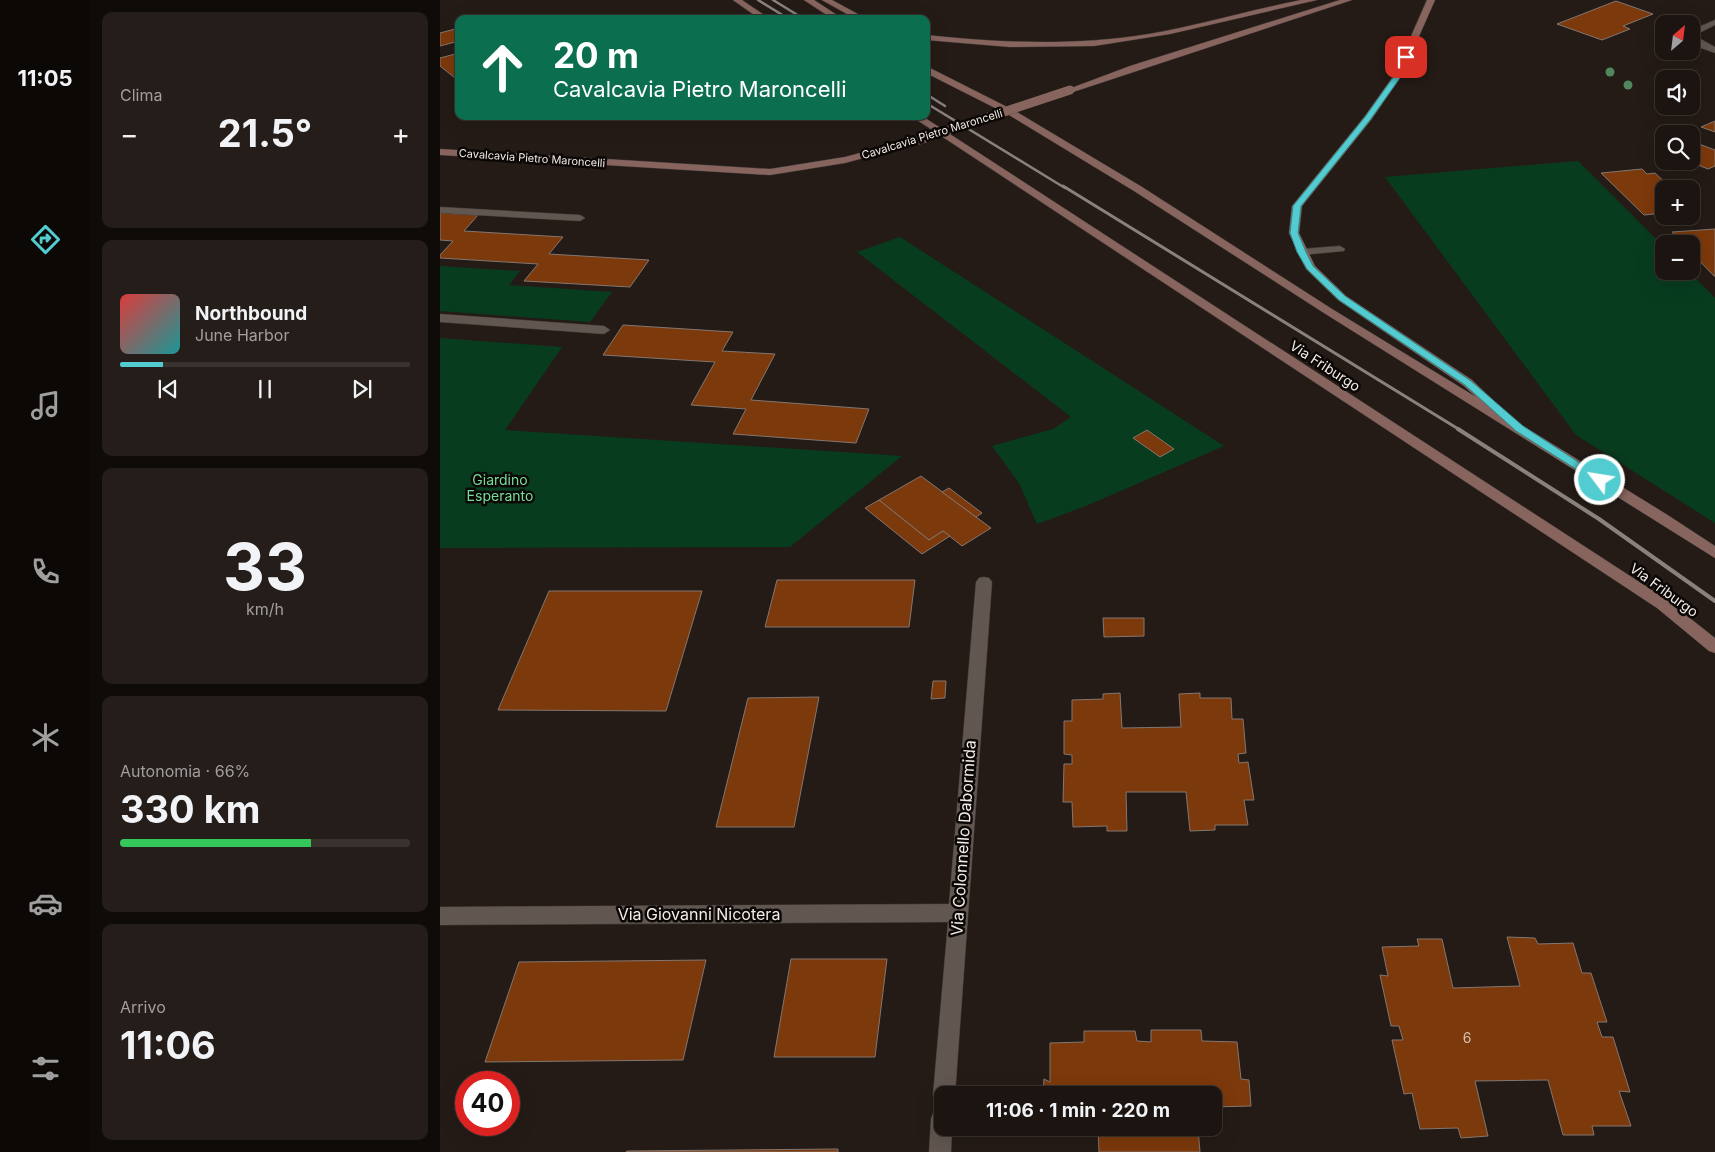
<!DOCTYPE html>
<html lang="it">
<meta charset="utf-8">
<style>
body{margin:0;font-family:Inter,sans-serif;background:#241d19;color:#f1f3f6;height:100vh;display:flex;flex-direction:column;font-size:19px;white-space:nowrap}
*{box-sizing:border-box;margin:0}
p{font-size:16px;color:#a09e9f}
.icon{flex:none;width:28px;height:28px;fill:none;stroke:currentColor;stroke-width:2;stroke-linecap:round;stroke-linejoin:round}
.map{position:relative;flex:1;overflow:hidden}
.details{display:flex;flex-direction:column;gap:12px;padding:12px;background:#0f0b09;width:350px}
.details>*{flex:none}
.banner{position:absolute;left:15px;top:15px;width:475px;height:105px;border-radius:10px;box-shadow:0 5px 20px #0002,0 0 0 1px #393330;background:#0b6e4f;color:#fff;overflow:hidden}
.needle{width:32px;rotate:28deg}
.controls{position:absolute;left:1215px;top:15px;display:grid;gap:10px}
.controls a{display:grid;place-items:center;width:45px;height:45px;border-radius:10px;background:#1b1410;box-shadow:0 5px 20px #0002,0 0 0 1px #393330;font-size:25px}
.speed{position:absolute;left:15px;top:1071px;display:flex;gap:10px;font-size:25px;font-weight:700;text-align:center}
.speed>*{display:grid;place-content:center;width:65px;height:65px;border-radius:50%;background:#1b1410;box-shadow:0 5px 20px #0002,0 0 0 1px #393330;line-height:1}
.speed .limit{border:8px solid #d22;background:#fff;color:#111}
.pin{position:absolute;display:grid;place-items:center;width:42px;height:42px;color:#fff;margin:-21px;border-radius:10px;box-shadow:0 2px 8px #0006}
.me{position:absolute;width:55px;margin:-28px;rotate:301deg;stroke-linejoin:round;filter:drop-shadow(0 0 4px #0008)}
.turn{display:flex;align-items:center;gap:18px;height:105px;padding:0 15px;font-size:22px}
.turn .icon{width:65px;height:65px;stroke-width:2.5}
.turn b{display:block;font-size:35px;line-height:42px}
.big{font-size:38px;font-weight:700;line-height:1.1}
.details .widget{flex:1;display:flex;flex-direction:column;justify-content:center;gap:8px;min-width:0;padding:0 18px;border-radius:10px;background:#241d19}
.details .dial{align-items:center;gap:0}
.dial b{font-size:65px;line-height:1}
.song{display:flex;align-items:center;gap:15px}
.cover{width:60px;height:60px;border-radius:8px;background:linear-gradient(135deg,hsl(0 70% 55%),hsl(180 70% 35%))}
.played{height:5px;border-radius:2px;background:linear-gradient(90deg,#52ccd0 15%,#393330 15%)}
.keys{display:flex;justify-content:space-around;direction:ltr}
.heat{display:flex;justify-content:space-between;align-items:center;font-size:28px;direction:ltr}
.charge{height:8px;border-radius:4px;background:linear-gradient(90deg,#34c759 66%,#393330 0)}
.trip{position:absolute;left:494px;top:1086px;width:288px;height:50px;border-radius:10px;background:#1b1410;box-shadow:0 5px 20px #0002,0 0 0 1px #393330;font-weight:700;line-height:50px;text-align:center}
main{display:flex;flex:1;min-height:0}
.tabs{display:flex;flex-direction:column;width:90px;justify-content:space-around;align-items:center;background:#0b0806;color:#a09e9f}
.tabs .icon{width:35px;height:35px}
.tabs .selected{color:#52ccd0}
.tabs b{font-size:22px;color:#f1f3f6}
.map>svg:first-child{display:block}
.green{fill:#083c1f}
.building{fill:#7c390b;stroke:#837771}
.lines{fill:none;stroke-linecap:round;stroke-linejoin:round}
.lane-casing{stroke:#403936;stroke-width:1}
.street-casing{stroke:#403936;stroke-width:1}
.secondary-casing{stroke:#403936;stroke-width:1}
.lane{fill:#615650;fill-rule:evenodd}
.street{fill:#615650;fill-rule:evenodd}
.secondary{fill:#87655e;fill-rule:evenodd}
.rail-far2{stroke:#89817d;stroke-width:2.5}
.rail-far1{stroke:#89817d;stroke-width:3}
.rail{stroke:#89817d;stroke-width:4}
.secondary-bridge-casing{stroke:#403936;stroke-width:9;stroke-linecap:butt}
.secondary-bridge{stroke:#87655e;stroke-width:9}
.tree{fill:#51865f}
.route{fill:#52ccd0;stroke:#358587}
.labels{text-anchor:middle;stroke-width:5;stroke-linejoin:round;paint-order:stroke}
.far-street-label{font-size:11px;fill:#f3ece9;stroke:#0a0705}
.street-label{font-size:14px;fill:#f3ece9;stroke:#0a0705}
.park-label{font-size:14px;fill:#76de9a;stroke:#0a0705}
.near-number-label{font-size:14px;fill:#d5bfb2}
.near-street-label{font-size:16px;fill:#f3ece9;stroke:#0a0705}
</style>
<main>
<nav class="tabs">
<b>11:05</b>
<svg class="icon selected" aria-label="directions" viewBox="0 0 24 24"><path d="M12 3l9 9-9 9-9-9zM9 14v-3h6M13 9l2 2-2 2"/></svg>
<svg class="icon" aria-label="music" viewBox="0 0 24 24"><path d="M9 18V5l10-2v13"/><circle cx="6" cy="18" r="3"/><circle cx="16" cy="16" r="3"/></svg>
<svg class="icon" aria-label="phone" viewBox="0 0 24 24"><path d="M5 4h4l2 5-3 2q2 4 5 5l2-3 5 2v4C11 20 4 13 5 4z"/></svg>
<svg class="icon" aria-label="climate" viewBox="0 0 24 24"><path d="M12 3v18M4 7l16 10M4 17L20 7"/></svg>
<svg class="icon" aria-label="car" viewBox="0 0 24 24"><path d="M5 17H2v-5l4-1 3-4h7l3 4 3 1v5h-3M9 17h6M6 11h13"/><circle cx="7" cy="17" r="2"/><circle cx="17" cy="17" r="2"/></svg>
<svg class="icon" aria-label="filters" viewBox="0 0 24 24"><path d="M4 7h16M4 17h16"/><circle cx="9" cy="7" r="2"/><circle cx="15" cy="17" r="2"/></svg>
</nav>
<section class="details">
<div class="widget"><p>Clima</p>
<div class="heat"><a>−</a><b class="big">21.5°</b><a>+</a></div>
</div>
<div class="widget">
<div class="song"><i class="cover"></i><div><b>Northbound</b><p>June Harbor</p></div></div>
<div class="played"></div>
<div class="keys"><svg class="icon" aria-label="previous" viewBox="0 0 24 24"><path d="M18 5L8 12l10 7zM5 5v14"/></svg><svg class="icon" aria-label="pause" viewBox="0 0 24 24"><path d="M8 5v14M16 5v14"/></svg><svg class="icon" aria-label="next" viewBox="0 0 24 24"><path d="M6 5l10 7-10 7zM19 5v14"/></svg></div>
</div>
<div class="widget dial"><b>33</b><p>km/h</p></div>
<div class="widget"><p>Autonomia · 66%</p><b class="big">330 km</b><div class="charge"></div></div>
<div class="widget"><p>Arrivo</p><b class="big">11:06</b></div>
</section>
<div class="map">
<svg width="1275" height="1152" viewBox="0 0 1275 1152">
<rect width="100%" height="100%" fill="#241b16"/>
<g class="green">
<polygon points="1138,161 1224,247 1224,271 1248,271 1275,298 1275,523 1136,435 945,177"/>
<polygon points="460,237 784,446 646,506 597,524 579,483 552,446 613,429 631,417 417,252"/>
<polygon points="0,266 80,271 69,285 172,292 150,322 0,311"/>
<polygon points="0,338 122,347 65,430 462,456 350,547 0,548"/>
</g>
<g class="building">
<polygon points="1176,1 1213,14 1183,26 1190,29 1162,40 1117,24"/>
<polygon points="19,28 19,41 0,46 0,33"/>
<polygon points="19,53 19,77 15,78 0,66 0,58"/>
<polygon points="1275,121 1275,132 1261,127"/>
<polygon points="1251,141 1275,150 1275,166 1268,169 1248,161 1251,161"/>
<polygon points="1202,169 1207,174 1215,173 1232,189 1224,189 1224,213 1204,215 1161,173"/>
<polygon points="0,213 38,215 24,231 123,237 109,254 209,260 190,287 84,281 98,264 0,258 0,255 13,241 0,240"/>
<polygon points="1275,229 1275,276 1274,276 1251,252 1251,244 1243,244 1232,232"/>
<polygon points="183,325 293,332 282,351 335,354 311,400 429,409 416,443 293,434 306,409 251,405 275,362 163,355"/>
<polygon points="707,430 734,449 720,457 693,438"/>
<polygon points="481,476 536,517 551,528 522,546 503,531 489,540 439,500"/>
<polygon points="509,488 542,513 536,517 502,492"/>
<polygon points="439,500 489,540 503,531 510,536 482,554 425,508"/>
<polygon points="337,580 475,580 469,627 325,627"/>
<polygon points="109,591 262,591 226,711 58,710"/>
<polygon points="663,618 704,618 704,636 664,637"/>
<polygon points="493,681 506,681 505,698 491,699"/>
<polygon points="680,693 682,728 741,727 739,694 760,693 760,698 791,698 792,719 803,719 806,753 798,754 799,763 808,762 814,800 804,800 808,825 775,825 775,830 750,831 746,792 686,792 687,831 667,831 667,826 633,827 632,802 623,802 624,764 632,764 632,755 624,754 624,721 632,721 632,700 663,699 663,694"/>
<polygon points="379,697 354,827 276,827 308,698"/>
<polygon points="1067,937 1095,938 1098,944 1133,943 1142,973 1151,973 1167,1022 1157,1022 1162,1037 1173,1037 1190,1092 1179,1091 1191,1126 1152,1126 1154,1135 1123,1135 1108,1080 1035,1081 1048,1136 1021,1138 1018,1128 980,1129 972,1093 964,1094 952,1040 963,1040 959,1026 951,1026 940,975 948,976 942,947 979,946 977,939 1002,939 1013,988 1080,986"/>
<polygon points="351,959 447,959 435,1057 334,1057"/>
<polygon points="266,960 243,1060 45,1062 79,962"/>
<polygon points="711,1030 761,1030 762,1041 797,1042 801,1079 809,1080 811,1106 772,1107 772,1095 603,1095 604,1079 610,1082 610,1043 644,1042 644,1031 695,1031 697,1041 711,1042"/>
<polygon points="658,1128 758,1128 760,1152 659,1152"/>
<polygon points="398,1149 398,1152 186,1152 187,1151"/>
</g>
<g class="lines">
<defs>
<g id="lane">
<polygon points="0,207 140,215 145,218 140,221 0,213"/>
<polygon points="900,246 905,249 904,251 862,255 857,252 862,249"/>
</g>
<g id="street">
<polygon points="1275,20 1275,25 1259,33 1257,37 1275,47 1275,53 1261,48 1251,41 1252,30"/>
<polygon points="0,314 164,326 170,330 164,334 0,322"/>
<polygon points="544,577 549,578 552,582 515,1095 502,1095 502,1105 496,1103 493,1095 508,922 0,925 0,907 509,904 536,582 539,578"/>
<polygon points="502,1108 502,1128 512,1128 511,1152 489,1152 491,1119 494,1111"/>
</g>
<g id="secondary">
<polygon points="293,0 302,0 330,19 320,19"/>
<polygon points="364,0 374,0 397,15 390,17"/>
<polygon points="382,0 392,0 427,19 416,19"/>
<path d="M861,0H877L730,34L654,46L570,47L486,40V35C561,43 635,46 709,34C760,25 810,10 861,0Z"/>
<polygon points="900,0 912,0 633,92 627,92 626,90 690,66"/>
<polygon points="987,0 995,0 962,75 931,120 862,206 859,233 875,266 906,296 1032,380 1054,401 1049,405 1226,514 1275,546 1275,558 884,313 694,191 569,115 486,73 486,66 575,111 702,187 892,309 1036,397 1024,386 898,300 866,269 849,233 852,206 925,116 954,75"/>
<polygon points="471,116 482,116 1227,600 1275,638 1275,653 1269,651 1217,608"/>
<polygon points="479,137 484,140 482,142 405,163 330,175 0,155 0,149 330,169 405,157"/>
</g>
</defs>
<use href="#lane" class="lane-casing"/>
<use href="#street" class="street-casing"/>
<use href="#secondary" class="secondary-casing"/>
<use href="#lane" class="lane"/>
<use href="#street" class="street"/>
<use href="#secondary" class="secondary"/>
<g class="rail-far2">
<polyline points="318,0 349,19"/>
<polyline points="333,0 364,19"/>
<polyline points="486,94 505,106"/>
<polyline points="486,103 625,188"/>
</g>
<polyline class="rail-far1" points="623,186 1020,430"/>
<polyline class="rail" points="1018,429 1159,519 1275,601"/>
<defs>
<polyline id="secondary-bridge" points="479,140 630,90"/>
</defs>
<use href="#secondary-bridge" class="secondary-bridge-casing"/>
<use href="#secondary-bridge" class="secondary-bridge"/>
</g>
<g class="tree">
<circle cx="1170" cy="72" r="4.5"/>
<circle cx="1188" cy="85" r="4.5"/>
</g>
<polygon class="route" points="964,55 969,57 962,75 930,120 861,206 858,233 866,252 873,266 905,296 1031,381 1083,426 1163,478 1165,480 1163,482 1156,482 1076,431 1025,385 899,300 867,269 857,252 850,233 853,206 925,117 955,75"/>
<g class="labels">
<g class="far-street-label">
<text transform="translate(492 134) rotate(-17)" y="4">Cavalcavia Pietro Maroncelli</text>
<text transform="translate(92 158) rotate(4)" y="4">Cavalcavia Pietro Maroncelli</text>
</g>
<g class="street-label">
<text transform="translate(885 366) rotate(33)" y="5">Via Friburgo</text>
<text transform="translate(1224 590) rotate(36)" y="5">Via Friburgo</text>
</g>
<g class="park-label">
<text x="60" y="485">Giardino<tspan x="60" dy="16">Esperanto</tspan></text>
</g>
<g class="near-number-label">
<text x="1027" y="1043">6</text>
</g>
<g class="near-street-label">
<text transform="translate(523 838) rotate(-86)" y="6">Via Colonnello Dabormida</text>
<text x="259" y="920">Via Giovanni Nicotera</text>
</g>
</g>
</svg>
<div class="controls">
<a><svg class="needle" viewBox="-14 -14 28 28"><path d="M0-13l5 13h-10z" fill="#e53935"/><path d="M0 13l5-13h-10z" fill="#a09e9f"/></svg></a>
<a><svg class="icon" aria-label="sound" viewBox="0 0 24 24"><path d="M4 9h4l5-4v14l-5-4H4zM17 9q2 3 0 6"/></svg></a>
<a><svg class="icon" aria-label="search" viewBox="0 0 24 24"><circle cx="10" cy="10" r="6"/><path d="M15 15l6 6"/></svg></a>
<a>+</a>
<a>−</a>
</div>
<div class="speed"><div class="limit">40</div></div>
<div class="pin" style="left:966px;top:57px;background:#d93025"><svg class="icon" aria-label="arrive" viewBox="0 0 24 24"><path d="M6 21V4h12l-3 4 3 4H6"/></svg></div>
<svg class="me" style="left:1160px;top:480px" viewBox="-20 -20 40 40"><circle r="17" fill="#52ccd0" stroke="#fff" stroke-width="3"/><path d="M0-11L8 9 0 5-8 9z" fill="#fff"/></svg>
<div class="trip">11:06 · 1 min · 220 m</div>
<div class="banner">
<div class="turn"><svg class="icon" aria-label="ahead" viewBox="0 0 24 24"><path d="M12 20V5M6 11l6-6 6 6"/></svg><div><b>20 m</b>Cavalcavia Pietro Maroncelli</div></div>
</div>
</div>
</main>
